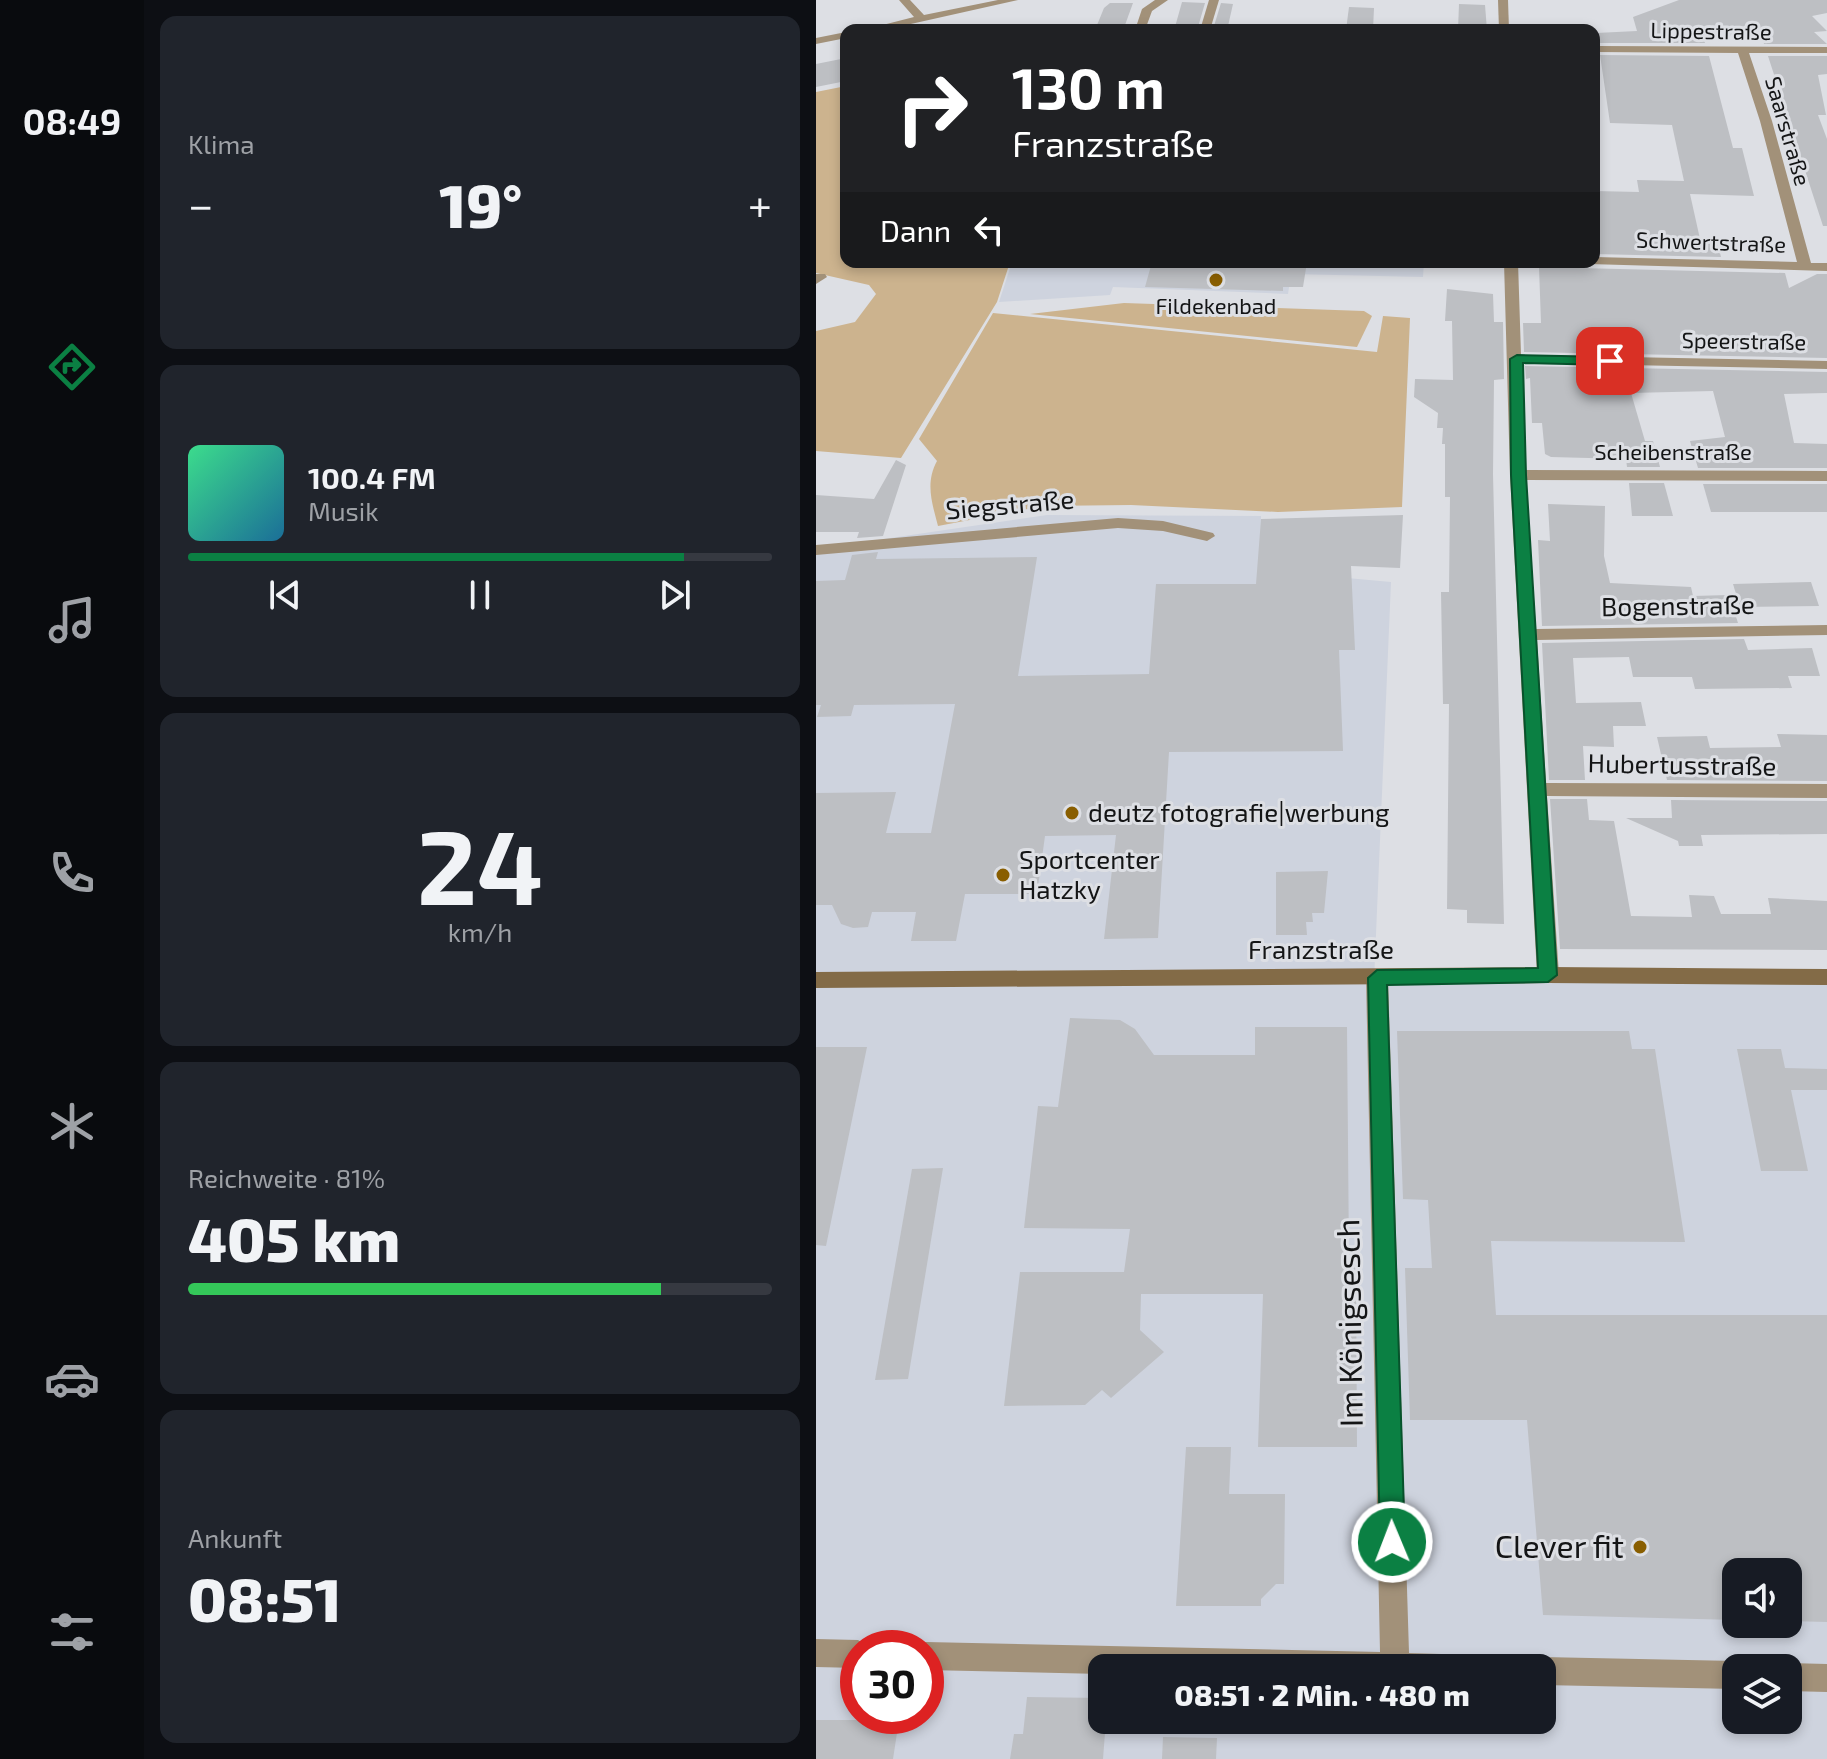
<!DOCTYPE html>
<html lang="de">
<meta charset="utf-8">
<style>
body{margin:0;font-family:"Exo 2",sans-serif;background:#20242c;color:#f1f3f6;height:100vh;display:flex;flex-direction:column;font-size:30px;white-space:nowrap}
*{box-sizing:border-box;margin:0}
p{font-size:26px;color:#9ea1a6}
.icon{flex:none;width:44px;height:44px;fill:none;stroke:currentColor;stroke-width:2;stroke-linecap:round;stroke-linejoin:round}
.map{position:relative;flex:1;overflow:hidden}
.drawer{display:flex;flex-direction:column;gap:16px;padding:16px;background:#0d0f14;width:672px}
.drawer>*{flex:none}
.guide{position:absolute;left:24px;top:24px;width:760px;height:244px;border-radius:16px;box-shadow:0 4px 12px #0003;background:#202124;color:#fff;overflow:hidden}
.tools{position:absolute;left:906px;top:1558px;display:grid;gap:16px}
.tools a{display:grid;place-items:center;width:80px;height:80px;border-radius:16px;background:#171b24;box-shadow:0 4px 12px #0003;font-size:40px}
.speed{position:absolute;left:24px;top:1630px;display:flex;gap:16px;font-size:40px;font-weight:700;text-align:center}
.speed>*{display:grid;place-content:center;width:104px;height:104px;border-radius:50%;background:#171b24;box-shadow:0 4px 12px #0003;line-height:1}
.speed .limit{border:12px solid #d22;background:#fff;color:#111}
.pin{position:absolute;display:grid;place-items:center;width:68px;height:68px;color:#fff;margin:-34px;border-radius:16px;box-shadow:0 4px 12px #0006}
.me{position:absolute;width:88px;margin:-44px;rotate:359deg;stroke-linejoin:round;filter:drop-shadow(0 0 6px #0008)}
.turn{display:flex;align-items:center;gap:28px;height:168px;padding:0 40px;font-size:36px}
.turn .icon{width:104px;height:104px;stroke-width:2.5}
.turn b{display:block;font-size:56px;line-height:68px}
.then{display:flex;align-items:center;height:76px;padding:0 40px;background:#0003;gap:16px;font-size:30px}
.big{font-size:60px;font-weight:800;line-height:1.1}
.drawer .widget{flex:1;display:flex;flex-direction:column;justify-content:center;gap:12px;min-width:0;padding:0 28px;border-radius:16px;background:#20242c}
.drawer .dial{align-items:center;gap:0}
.dial b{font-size:104px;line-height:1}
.song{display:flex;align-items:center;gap:24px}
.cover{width:96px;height:96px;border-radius:12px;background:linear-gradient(135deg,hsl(150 70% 55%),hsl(200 70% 35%))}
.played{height:8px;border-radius:4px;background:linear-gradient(90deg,#0b8043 85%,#363941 85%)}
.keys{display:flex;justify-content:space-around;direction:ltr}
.heat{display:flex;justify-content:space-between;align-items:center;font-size:44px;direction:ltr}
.charge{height:12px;border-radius:6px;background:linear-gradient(90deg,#34c759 81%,#363941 0)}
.trip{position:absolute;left:272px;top:1654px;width:468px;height:80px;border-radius:16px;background:#171b24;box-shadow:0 4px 12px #0003;font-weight:800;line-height:80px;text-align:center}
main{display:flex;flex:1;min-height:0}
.menu{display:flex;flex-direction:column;width:144px;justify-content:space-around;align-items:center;background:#090b0e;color:#9ea1a6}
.menu .icon{width:56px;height:56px}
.menu .on{color:#0b8043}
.menu b{font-size:36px;color:#f1f3f6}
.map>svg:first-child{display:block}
.built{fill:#ced3de;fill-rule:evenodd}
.green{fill:#ccb38e}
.building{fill:#bdbfc3}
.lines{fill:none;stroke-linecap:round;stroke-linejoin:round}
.street{fill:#a29179;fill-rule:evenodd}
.secondary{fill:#836b47;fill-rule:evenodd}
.route{fill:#0b8043;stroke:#07532c;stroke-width:2}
.poi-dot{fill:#895e00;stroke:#dddfe4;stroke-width:3}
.labels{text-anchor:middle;stroke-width:6;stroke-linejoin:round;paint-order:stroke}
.far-street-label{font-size:22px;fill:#141516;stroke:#dddfe4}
.far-poi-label{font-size:22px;fill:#141516;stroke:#dddfe4}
.street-label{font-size:26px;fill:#141516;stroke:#dddfe4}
.poi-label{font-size:26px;fill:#141516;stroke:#dddfe4;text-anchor:start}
.near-street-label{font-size:32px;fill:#141516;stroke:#dddfe4}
.near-poi-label{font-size:32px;fill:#141516;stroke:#dddfe4;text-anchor:end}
</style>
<main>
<nav class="menu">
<b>08:49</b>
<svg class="icon on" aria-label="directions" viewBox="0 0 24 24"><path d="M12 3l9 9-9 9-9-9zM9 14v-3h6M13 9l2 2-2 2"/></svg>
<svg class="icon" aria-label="music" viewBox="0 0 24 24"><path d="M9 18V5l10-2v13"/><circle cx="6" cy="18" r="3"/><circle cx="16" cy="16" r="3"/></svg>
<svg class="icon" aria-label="phone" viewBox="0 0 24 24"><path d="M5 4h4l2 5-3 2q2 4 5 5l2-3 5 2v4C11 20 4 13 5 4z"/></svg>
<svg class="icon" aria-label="climate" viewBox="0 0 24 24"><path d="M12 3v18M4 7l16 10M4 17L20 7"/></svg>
<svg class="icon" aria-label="car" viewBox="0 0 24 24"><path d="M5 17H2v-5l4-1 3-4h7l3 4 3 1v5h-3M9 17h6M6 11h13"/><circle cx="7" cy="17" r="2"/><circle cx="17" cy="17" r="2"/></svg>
<svg class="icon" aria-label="filters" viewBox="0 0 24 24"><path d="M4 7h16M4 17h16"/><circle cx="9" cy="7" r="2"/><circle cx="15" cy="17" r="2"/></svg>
</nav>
<section class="drawer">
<div class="widget"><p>Klima</p>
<div class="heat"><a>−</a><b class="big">19°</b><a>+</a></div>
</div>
<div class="widget">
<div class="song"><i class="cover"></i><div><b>100.4 FM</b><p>Musik</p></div></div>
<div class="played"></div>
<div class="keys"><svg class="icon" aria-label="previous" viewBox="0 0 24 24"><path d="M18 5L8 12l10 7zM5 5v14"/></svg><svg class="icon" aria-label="pause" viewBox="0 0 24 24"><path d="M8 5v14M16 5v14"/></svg><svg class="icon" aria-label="next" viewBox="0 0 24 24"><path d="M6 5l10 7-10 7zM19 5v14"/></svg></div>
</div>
<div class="widget dial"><b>24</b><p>km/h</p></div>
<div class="widget"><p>Reichweite · 81%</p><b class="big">405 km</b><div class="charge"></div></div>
<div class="widget"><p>Ankunft</p><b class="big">08:51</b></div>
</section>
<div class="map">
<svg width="1011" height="1759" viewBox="0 0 1011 1759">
<rect width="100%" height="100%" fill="#dddfe4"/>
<g class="built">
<polygon points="196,262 608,262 607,277 475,274 472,294 297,287 294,295 183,302"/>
<path d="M231,515L445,516L444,570L575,582L558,981H1011V1759H0V549ZM920,1572H972V1624H920ZM42,1648H110V1716H42ZM286,1668H726V1720H286ZM920,1668H972V1720H920Z"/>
</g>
<g class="green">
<polygon points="30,86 30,262 194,262 181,302 85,458 0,451 0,331 39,322 60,294 53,285 0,273 0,92"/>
<polygon points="308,303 548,311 556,316 541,347 214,314"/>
<path d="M177,313L561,352L567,316L594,318L586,507L462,512L315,505L227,506L122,526C116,503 109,483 121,461L103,439Z"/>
</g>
<g class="building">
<polygon points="863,0 1011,0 1011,13 996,16 1011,31 998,32 1011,44 948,44 946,35 887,36 889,43 782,43 780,33 821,31 817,17"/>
<polygon points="366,2 389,3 382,27 359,27"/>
<polygon points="294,3 317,3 309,25 306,30 279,30 288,8"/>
<polygon points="405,3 417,4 412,26 398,26"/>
<polygon points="643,4 669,5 671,30 642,30"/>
<polygon points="533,7 558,8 557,30 530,30"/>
<polygon points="784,55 893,56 917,148 926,148 938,196 874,194 884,239 901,240 905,257 778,254 778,191 823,192 821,180 868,181 856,125 794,123"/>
<polygon points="952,56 1011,56 1011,74 1002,75 1010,115 1002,115 1011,139 1011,226 1007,226"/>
<polygon points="30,58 30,81 0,87 0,64"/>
<polygon points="336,262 491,262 487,287 467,287 467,291 329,287"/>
<polygon points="723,267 969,273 973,288 1001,274 1011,274 1011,358 708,352 707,323 725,323"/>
<polygon points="631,289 677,294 678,322 687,322 688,379 678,380 677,474 688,924 651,923 651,910 631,909 633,704 627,704 625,592 633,592 634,497 629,497 629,444 626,444 627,428 621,428 622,413 598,397 599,379 637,380 636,321 629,321"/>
<polygon points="709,366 1011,372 1011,393 968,394 978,443 1011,444 1011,468 882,468 874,441 909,437 897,391 815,393 829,441 837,441 844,467 811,467 810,459 735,457 729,454 726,423 716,423 714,378 710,379"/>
<polygon points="80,460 90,465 67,536 41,538 43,532 0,532 0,495 58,499"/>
<polygon points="813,483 848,483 857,516 816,516"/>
<polygon points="887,484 1011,484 1011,512 895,512"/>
<polygon points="732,504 789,506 788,556 794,583 875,587 877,596 913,595 922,623 726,626 722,540 734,541"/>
<polygon points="587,515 584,568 535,566 539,650 523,650 527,751 353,752 342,938 288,939 300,835 229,836 221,894 149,894 140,941 95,941 100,912 56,912 52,927 37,928 25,924 16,905 0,905 0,793 80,792 70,833 115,833 139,704 38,705 35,716 1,717 5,705 0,705 0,581 29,580 36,555 62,552 60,559 221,557 202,676 333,674 340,584 440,584 445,519"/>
<polygon points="995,582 1003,606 924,607 917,584"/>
<polygon points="928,639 932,650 996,648 1004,676 972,676 976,688 879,689 876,677 817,677 813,657 757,658 760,703 825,702 830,726 797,726 798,747 767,746 769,780 733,780 726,643"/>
<polygon points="961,734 1011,735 1011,781 851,780 841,737 891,736 894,748 965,747"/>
<polygon points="734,799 771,799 773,820 798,821 815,916 876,917 873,895 898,896 905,914 955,914 952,898 1011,901 1011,950 744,949"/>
<polygon points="855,800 1011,801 1011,834 885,835 887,846 863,846 862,841 810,818 856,818"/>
<polygon points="512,871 508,913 496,913 497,922 490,922 491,935 460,935 460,872"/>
<polygon points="254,1018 304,1020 319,1029 338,1055 439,1055 439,1027 531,1027 533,1260 540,1260 541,1447 442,1447 447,1294 325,1294 324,1330 348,1352 295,1398 286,1390 269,1405 188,1406 204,1272 308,1272 314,1229 208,1228 222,1106 242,1107"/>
<polygon points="581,1031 813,1031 816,1049 839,1049 869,1242 675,1241 680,1315 1011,1315 1011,1622 972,1621 972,1572 920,1572 920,1620 727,1615 711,1420 594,1420 589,1268 616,1268 612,1200 587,1199"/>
<polygon points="0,1047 51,1047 10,1246 0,1245"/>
<polygon points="921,1049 965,1049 969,1068 1011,1069 1011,1090 975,1090 992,1171 945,1171"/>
<polygon points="127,1168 92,1379 59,1380 96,1169"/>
<polygon points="370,1447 415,1447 413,1494 469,1494 468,1584 460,1584 445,1599 445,1606 360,1606"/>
<polygon points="211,1697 286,1698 286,1720 290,1720 287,1759 194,1759 198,1734 207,1734"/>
<polygon points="0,1720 83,1720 77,1759 0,1759"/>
<polygon points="347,1737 401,1738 400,1759 346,1759"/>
</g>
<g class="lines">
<g class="street">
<polygon points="83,0 94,0 108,15 182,0 202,0 68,30 47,30 98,17"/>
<polygon points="339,0 352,0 336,11 329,30 319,30 326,9"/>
<polygon points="393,0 403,0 394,30 384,30"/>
<polygon points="682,0 692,0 693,30 683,30"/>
<polygon points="30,32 30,38 0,44 0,38"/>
<polygon points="778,46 1011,47 1011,53 933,53 956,121 995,263 1011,263 1011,271 773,264 778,262 778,257 981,262 944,121 922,53 778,52"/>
<polygon points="688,262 702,262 705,355 1011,361 1011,369 706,363 710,470 1011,471 1011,481 710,480 720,629 1011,625 1011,635 721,640 730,783 1011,784 1011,798 731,796 743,975 739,981 725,981 721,975 694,475"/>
<polygon points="0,274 9,274 11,277 0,284"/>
<polygon points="302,518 347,521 397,533 399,536 391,541 347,531 302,528 0,555 0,545"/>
<polygon points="561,970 568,972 572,978 593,1653 625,1654 635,1658 639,1668 286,1668 286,1674 110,1670 110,1648 99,1648 110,1642 564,1652 550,978 554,972"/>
<polygon points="0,1639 42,1640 54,1648 42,1648 42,1668 0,1667"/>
<polygon points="726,1657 920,1661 931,1668 920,1668 920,1689 726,1685 726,1668 713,1668 716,1661"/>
<polygon points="972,1663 1011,1664 1011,1692 972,1691 972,1668 961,1668"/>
</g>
<polygon class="secondary" points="732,967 1011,969 1011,985 732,983 0,988 0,972"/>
</g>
<polygon class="route" points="701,355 794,357 800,361 794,365 707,363 710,475 741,975 732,982 571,985 589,1542 585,1550 576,1554 567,1550 564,1542 552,978 561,970 722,968 695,475 694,359"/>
<g class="poi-dot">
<circle cx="400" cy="280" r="8"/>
<circle cx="256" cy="813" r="8"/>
<circle cx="187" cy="875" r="8"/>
<circle cx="824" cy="1547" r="8"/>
</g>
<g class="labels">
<g class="far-street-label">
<text transform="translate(895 31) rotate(1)" y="8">Lippestraße</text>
<text transform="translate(972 131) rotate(74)" y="8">Saarstraße</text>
<text transform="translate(895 242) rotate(2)" y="8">Schwertstraße</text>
<text transform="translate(928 341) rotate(1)" y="8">Speerstraße</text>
<text x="857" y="460">Scheibenstraße</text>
</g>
<g class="far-poi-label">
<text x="400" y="314">Fildekenbad</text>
</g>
<g class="street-label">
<text transform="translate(194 505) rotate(-5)" y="9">Siegstraße</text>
<text transform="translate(862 606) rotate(-1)" y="9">Bogenstraße</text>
<text transform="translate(866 765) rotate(1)" y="9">Hubertusstraße</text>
<text x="505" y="959">Franzstraße</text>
</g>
<g class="poi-label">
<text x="272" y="822">deutz fotografie|werbung</text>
<text x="203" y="869">Sportcenter<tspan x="203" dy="30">Hatzky</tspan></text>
</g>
<g class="near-street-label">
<text transform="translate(534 1323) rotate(-91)" y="11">Im Königsesch</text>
</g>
<g class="near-poi-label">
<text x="808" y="1558">Clever fit</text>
</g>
</g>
</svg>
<div class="tools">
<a><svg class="icon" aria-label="sound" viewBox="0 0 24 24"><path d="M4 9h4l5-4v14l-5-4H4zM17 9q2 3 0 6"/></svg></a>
<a><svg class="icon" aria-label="layers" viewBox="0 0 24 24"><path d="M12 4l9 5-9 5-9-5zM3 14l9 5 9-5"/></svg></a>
</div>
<div class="speed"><div class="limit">30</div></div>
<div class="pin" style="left:794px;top:361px;background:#d93025"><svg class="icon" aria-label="arrive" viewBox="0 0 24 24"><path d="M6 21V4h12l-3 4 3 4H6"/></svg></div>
<svg class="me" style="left:576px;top:1542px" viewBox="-20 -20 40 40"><circle r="17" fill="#0b8043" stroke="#fff" stroke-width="3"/><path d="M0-11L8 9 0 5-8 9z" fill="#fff"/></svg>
<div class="trip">08:51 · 2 Min. · 480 m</div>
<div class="guide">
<div class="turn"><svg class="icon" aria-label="right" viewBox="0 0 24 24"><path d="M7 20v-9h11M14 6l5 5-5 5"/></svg><div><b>130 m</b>Franzstraße</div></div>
<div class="then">Dann<svg class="icon" aria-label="left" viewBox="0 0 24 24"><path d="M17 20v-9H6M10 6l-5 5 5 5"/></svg></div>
</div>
</div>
</main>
